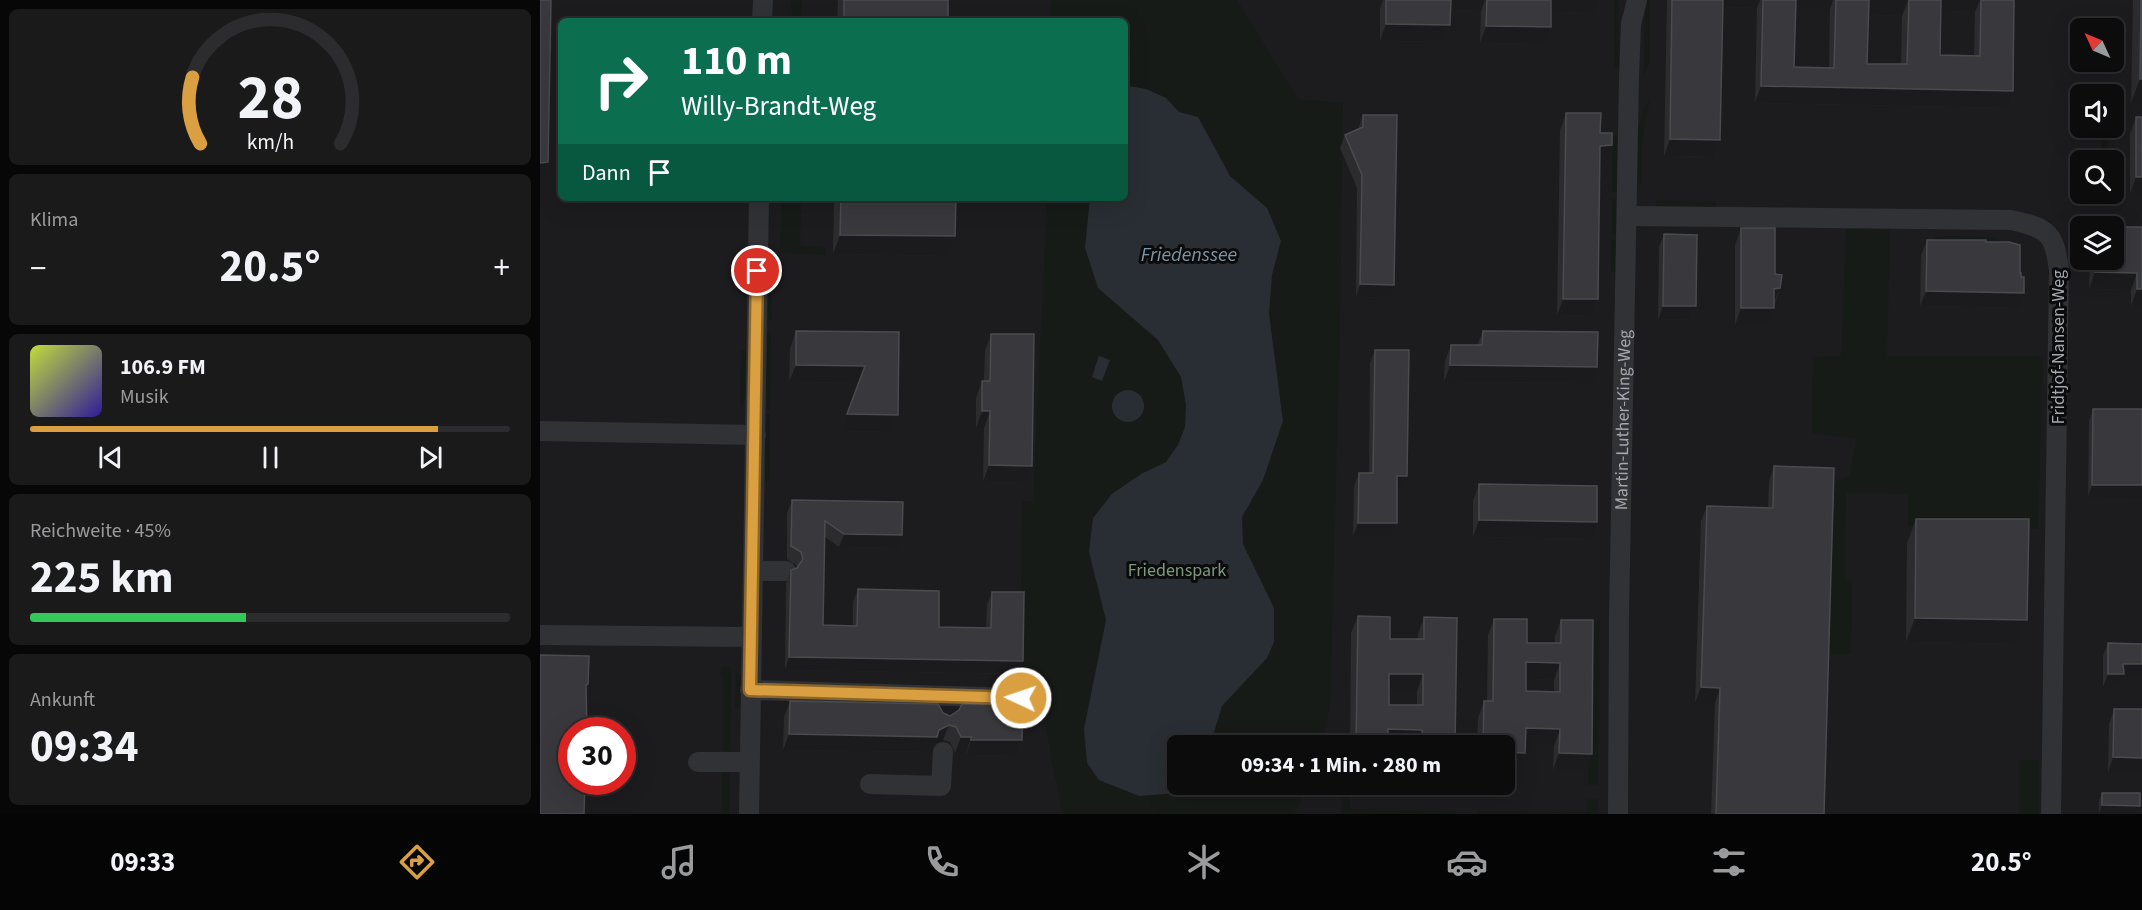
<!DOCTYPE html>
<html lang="de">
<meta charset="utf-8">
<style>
body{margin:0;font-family:"Source Sans 3",sans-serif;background:#1a1a1b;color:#f1f3f6;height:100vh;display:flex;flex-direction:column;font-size:22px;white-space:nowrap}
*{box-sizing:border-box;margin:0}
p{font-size:20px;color:#9a9b9d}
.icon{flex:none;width:33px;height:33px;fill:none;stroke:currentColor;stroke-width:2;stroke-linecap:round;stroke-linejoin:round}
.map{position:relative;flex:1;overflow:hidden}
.drawer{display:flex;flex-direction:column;gap:9px;padding:9px;background:#070707;width:540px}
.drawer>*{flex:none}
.guide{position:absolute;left:18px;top:18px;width:570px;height:183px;border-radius:9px;box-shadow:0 6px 24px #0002,0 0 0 2px #2c2c2e;background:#0b6e4f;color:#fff;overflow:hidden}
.needle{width:39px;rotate:314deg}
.fabs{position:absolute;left:1530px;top:18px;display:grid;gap:12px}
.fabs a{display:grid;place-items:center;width:54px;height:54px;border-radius:9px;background:#0c0c0d;box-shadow:0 6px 24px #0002,0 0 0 2px #2c2c2e;font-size:30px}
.speed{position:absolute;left:18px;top:717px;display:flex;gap:12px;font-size:30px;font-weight:700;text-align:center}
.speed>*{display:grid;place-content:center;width:78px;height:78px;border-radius:50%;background:#0c0c0d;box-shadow:0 6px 24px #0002,0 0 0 2px #2c2c2e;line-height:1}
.speed .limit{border:9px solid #d22;background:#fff;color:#111}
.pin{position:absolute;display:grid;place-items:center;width:51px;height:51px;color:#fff;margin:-26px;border:3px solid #fff;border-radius:50%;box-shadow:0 2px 6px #0007}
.me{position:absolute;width:66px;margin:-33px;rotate:273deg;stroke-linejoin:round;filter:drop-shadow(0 0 4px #0008)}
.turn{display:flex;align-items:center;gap:21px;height:126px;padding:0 24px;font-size:27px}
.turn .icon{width:78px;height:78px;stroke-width:2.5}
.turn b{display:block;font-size:42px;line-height:51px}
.then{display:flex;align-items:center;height:57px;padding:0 24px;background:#0003;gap:12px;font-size:22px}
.big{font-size:45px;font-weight:700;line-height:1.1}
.drawer .widget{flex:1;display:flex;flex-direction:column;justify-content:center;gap:9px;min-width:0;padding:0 21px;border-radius:9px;background:#1a1a1b}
.drawer .dial{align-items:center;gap:0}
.dial svg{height:156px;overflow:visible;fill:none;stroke:#2c2c2e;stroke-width:7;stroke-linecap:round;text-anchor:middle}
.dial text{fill:#f1f3f6;stroke:none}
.song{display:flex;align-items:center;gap:18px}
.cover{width:72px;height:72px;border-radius:9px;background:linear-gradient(135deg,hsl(70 70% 55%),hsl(250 70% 35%))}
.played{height:6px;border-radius:3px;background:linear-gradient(90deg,#d99f40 85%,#2c2c2e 85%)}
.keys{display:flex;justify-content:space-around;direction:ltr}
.heat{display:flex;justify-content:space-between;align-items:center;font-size:33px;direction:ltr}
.charge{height:9px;border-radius:4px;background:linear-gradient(90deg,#34c759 45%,#2c2c2e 0)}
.trip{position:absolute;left:627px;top:735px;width:348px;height:60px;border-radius:9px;background:#0c0c0d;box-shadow:0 6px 24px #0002,0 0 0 2px #2c2c2e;font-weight:700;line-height:60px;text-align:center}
.menu{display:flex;height:96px;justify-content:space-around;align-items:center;background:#050505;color:#9a9b9d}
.menu .icon{width:42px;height:42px}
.menu .selected{color:#d99f40}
.menu b{font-size:27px;color:#f1f3f6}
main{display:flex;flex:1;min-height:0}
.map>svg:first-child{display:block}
.built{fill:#1c1c1e;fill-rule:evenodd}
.green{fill:#171b17}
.water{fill:#282e33}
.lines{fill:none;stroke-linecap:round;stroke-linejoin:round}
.minor{stroke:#313235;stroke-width:20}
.wall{fill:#2c2c2f;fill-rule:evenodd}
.shaded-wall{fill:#1b1b1d}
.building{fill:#39393d;stroke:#494b4f;stroke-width:1.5;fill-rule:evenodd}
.route-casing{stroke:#8d672a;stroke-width:15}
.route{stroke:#d99f40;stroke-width:10}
.labels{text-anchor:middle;stroke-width:6;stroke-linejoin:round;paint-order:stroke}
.street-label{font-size:18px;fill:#a3a7b0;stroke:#0b0b0c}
.park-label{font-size:18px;fill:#7c997c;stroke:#0b0b0c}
.water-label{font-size:20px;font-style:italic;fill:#7d95a7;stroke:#0b0b0c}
</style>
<main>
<section class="drawer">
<div class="widget dial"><svg viewBox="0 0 100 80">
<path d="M14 69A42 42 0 1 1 86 69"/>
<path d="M14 69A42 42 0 0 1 10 35" stroke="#d99f40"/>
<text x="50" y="56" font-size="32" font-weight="700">28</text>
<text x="50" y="72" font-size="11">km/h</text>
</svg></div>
<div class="widget"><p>Klima</p>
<div class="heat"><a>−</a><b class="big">20.5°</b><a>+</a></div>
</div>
<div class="widget">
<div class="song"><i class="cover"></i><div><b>106.9 FM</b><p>Musik</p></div></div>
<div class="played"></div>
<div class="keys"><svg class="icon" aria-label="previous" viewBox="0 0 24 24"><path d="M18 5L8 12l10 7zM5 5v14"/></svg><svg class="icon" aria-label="pause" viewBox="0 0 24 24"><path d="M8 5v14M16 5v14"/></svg><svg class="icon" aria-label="next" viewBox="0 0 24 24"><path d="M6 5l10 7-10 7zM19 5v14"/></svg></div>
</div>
<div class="widget"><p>Reichweite · 45%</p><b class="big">225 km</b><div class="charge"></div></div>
<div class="widget"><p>Ankunft</p><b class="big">09:34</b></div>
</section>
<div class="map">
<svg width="1602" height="814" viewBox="0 0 1602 814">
<rect width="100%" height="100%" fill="#101011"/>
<path class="built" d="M0,0H1602V814H0ZM21,21H585V198H21ZM1540,28H1574V62H1540ZM1540,94H1574V128H1540ZM1540,160H1574V194H1540ZM1540,226H1574V260H1540ZM32,730H82V782H32ZM638,746H964V784H638Z"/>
<g class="green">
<polygon points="251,0 262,0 262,21 252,21"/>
<polygon points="511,0 697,0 758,99 803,103 800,333 790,706 781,745 638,746 638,784 769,785 754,814 522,814 495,670 480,669 482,501 493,501 507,198 585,198 585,21 511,21"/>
<polygon points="1074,0 1078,0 1079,68 1074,68"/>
<polygon points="1105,0 1110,0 1110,59 1104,76"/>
<path d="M1110,98L1102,141L1101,186C1088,165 1097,118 1110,98Z"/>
<polygon points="1562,128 1568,128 1568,160 1561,160"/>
<polygon points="1073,136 1078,137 1078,141 1077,192 1072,192"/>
<polygon points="242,198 261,198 260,246 286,247 285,255 240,253"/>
<rect x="1072" y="199" width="5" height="36"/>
<polygon points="1116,200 1176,202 1176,207 1121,206 1116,205"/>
<polygon points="1306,229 1350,230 1347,356 1503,356 1498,529 1368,526 1368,494 1306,493 1305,578 1312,580 1311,654 1287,654 1296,481 1310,476 1316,439 1272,433 1273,357 1301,356"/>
<polygon points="1406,236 1451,237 1456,238 1461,243 1393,242 1395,237"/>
<polygon points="1071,240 1077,240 1076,272 1071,271"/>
<polygon points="232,276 231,320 226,319 226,277"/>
<polygon points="227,332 231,332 230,410 225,410"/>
<polygon points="201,350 205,350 206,354 205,395 203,404 200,403"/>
<polygon points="230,414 229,481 223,481 225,415"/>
<polygon points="1050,621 1060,621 1058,785 1048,785"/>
<polygon points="181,666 191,667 190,751 183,751 183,678 181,676"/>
<polygon points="196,672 201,675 200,707 197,708 195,707"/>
<rect x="1479" y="760" width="20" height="54"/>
<polygon points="182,773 190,773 189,814 182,814"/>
<polygon points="808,792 810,792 810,809 916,811 916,814 801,814 803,797"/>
<polygon points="1048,799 1058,799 1058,814 938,814 938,811 1047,812"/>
</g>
<g class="water">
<polygon points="585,81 589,86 606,89 626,98 639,112 658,117 690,176 727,208 741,241 732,275 729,314 743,421 723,480 702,517 703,544 734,608 734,642 727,658 682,706 670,745 638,746 638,784 648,785 637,793 599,796 559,780 547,763 544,729 566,620 549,552 553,518 572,494 601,474 626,462 638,445 645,427 646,405 641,377 618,340 558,288 545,248 550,198 585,198"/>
<polygon points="559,356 570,360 562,381 552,377"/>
<circle cx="588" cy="406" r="16"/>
</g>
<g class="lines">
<g class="minor">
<polyline points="222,21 223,0"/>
<path d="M1087,216L1471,220C1508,228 1515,233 1519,271L1511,814"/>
<polyline points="0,431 216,435"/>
<polyline points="213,571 246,571"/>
<polyline points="0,635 211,637"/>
<polyline points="210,690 481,698"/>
<polyline points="158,762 209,762"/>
<polyline points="330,784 401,786 403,752"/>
<polyline points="209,814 219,198"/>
<path id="s1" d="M1078,814L1079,617L1089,77L1091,24L1097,0"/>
</g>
</g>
<g class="wall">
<polygon points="298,0 408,0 408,21 297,21"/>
<polygon points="843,0 1060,0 1055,13 1011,12 1005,44 940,43 941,11 911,10 910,25 904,42 840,41 840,8"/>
<path d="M1127,0H1474L1466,108L1215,103L1217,8L1182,7L1180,140L1174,157L1124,156ZM1255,9H1290L1289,68L1254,67ZM1401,11L1435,12L1434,55H1400ZM1328,15L1362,16L1361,64H1327Z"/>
<polygon points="1593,0 1602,0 1602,103 1591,103"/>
<polygon points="1026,113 1060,133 1066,162 1060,162 1058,299 1052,316 1017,315 1020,130"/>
<polygon points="823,115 849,298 816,297 817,188 800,148 805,135 818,129"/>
<polygon points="1596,117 1602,194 1590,194 1590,134"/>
<polygon points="294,198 416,198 415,236 408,256 293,254"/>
<polygon points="1602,227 1602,306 1591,306 1591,290 1549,289 1550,260 1574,260"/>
<polygon points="1201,228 1235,274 1240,288 1228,325 1195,325 1195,245"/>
<polygon points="1124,234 1156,306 1151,319 1118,320 1119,247"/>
<polygon points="1387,240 1446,242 1479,308 1380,306 1381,255"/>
<polygon points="256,331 358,415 351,432 301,431 318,383 249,382 250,348"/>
<polygon points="943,331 1051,383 904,382 905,361 911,345 937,345"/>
<polygon points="451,334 492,466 486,483 443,482 444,428 436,428 436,398 442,381 444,381 445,351"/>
<polygon points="835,350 867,476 862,489 857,489 857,523 852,536 813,536 814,486 819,473 829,473 830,363"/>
<polygon points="1553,409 1602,409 1548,497 1549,421"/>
<polygon points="1234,466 1284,814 1171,814 1175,703 1155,703 1161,521 1167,506 1228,508 1229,481"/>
<polygon points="939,484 1051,539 933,537 933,501"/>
<polygon points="252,500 357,548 299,547 285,537 283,625 313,626 313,602 318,589 399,627 446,628 447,605 452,592 478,674 245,670 246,583 251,570 257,568 256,565 247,559 247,513"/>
<polygon points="1376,519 1487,620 1478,644 1366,642 1367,543"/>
<path d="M818,616L850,639H878V634L884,617L915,746H810L811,633ZM849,691H877V705H849Z"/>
<path d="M954,619L987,643H1015V636L1021,620L1046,770H1013L1014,746L985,745V753L979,769H964V746H937L938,718L944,701H947L948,635ZM986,679L1014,680V692L986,691Z"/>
<polygon points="1568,643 1602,644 1602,677 1583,677 1579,687 1563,687 1563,656"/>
<polygon points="250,701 403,713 482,740 477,756 426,755 426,753 415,753 410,742 403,740 394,745 391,752 243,750 244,717"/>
<polygon points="1574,709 1602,709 1602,773 1568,773 1569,724"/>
<polygon points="1562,793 1600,806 1597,814 1559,814 1559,801"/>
</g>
<g class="shaded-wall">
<polygon points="909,0 945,0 941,11 905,10"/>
<polygon points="1010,0 1060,0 1055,13 1005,12"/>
<polygon points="1179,0 1220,0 1217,8 1177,7"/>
<polygon points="1253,0 1293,0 1290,9 1250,9"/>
<polygon points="1328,0 1368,0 1362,16 1322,15"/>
<polygon points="1400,0 1440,0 1435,12 1395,11"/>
<polygon points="846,24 910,25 904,42 840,41"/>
<polygon points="946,26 1011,27 1005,44 940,43"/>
<polygon points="1600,79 1602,79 1602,103 1591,103"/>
<polygon points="1221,86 1473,91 1466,108 1215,103"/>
<polygon points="1130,139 1180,140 1174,157 1124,156"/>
<polygon points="1072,145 1066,162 1054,162 1060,146"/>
<polygon points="8,162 4,174 0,174 0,163"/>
<polygon points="1596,177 1602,177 1602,194 1590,194"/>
<polygon points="300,235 415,236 408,256 293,254"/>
<polygon points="1555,272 1597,273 1591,290 1549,289"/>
<polygon points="820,284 854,285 849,298 816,297"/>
<polygon points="1240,288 1233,305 1234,289"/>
<polygon points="1597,289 1602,289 1602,306 1591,306"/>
<polygon points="1386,291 1484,293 1479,308 1380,306"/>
<polygon points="1023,299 1058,299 1052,316 1017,315"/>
<polygon points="1123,306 1156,306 1151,319 1118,320"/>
<polygon points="1201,308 1234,308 1228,325 1195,325"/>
<polygon points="256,365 325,366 318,383 249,382"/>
<polygon points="910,365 1057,367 1051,383 904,382"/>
<polygon points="442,411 450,411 444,428 436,428"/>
<polygon points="307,414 358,415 351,432 301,431"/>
<polygon points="449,465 492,466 486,483 443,482"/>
<polygon points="857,476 867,476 862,489 852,489"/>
<polygon points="1552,485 1602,485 1602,498 1548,497"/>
<polygon points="939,520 1057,522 1051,539 933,537"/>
<polygon points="818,523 857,523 852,536 813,536"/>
<polygon points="304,534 362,535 357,548 299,547"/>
<polygon points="1375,618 1487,620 1478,644 1366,642"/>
<polygon points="249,657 483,661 478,674 245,670"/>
<polygon points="986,662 1020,663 1014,680 980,679"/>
<polygon points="1583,664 1602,664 1602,677 1583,677 1579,687 1563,687 1568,674"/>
<polygon points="849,674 883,674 877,691 843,691"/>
<polygon points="1161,687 1180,688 1175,703 1155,703"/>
<polygon points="409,725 403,740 394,745 391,752 243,750 249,734 399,730"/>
<polygon points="986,728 1020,729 1014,746 979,745"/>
<polygon points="848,729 882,730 877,746 843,746"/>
<polygon points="421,737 431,737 426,753 415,753"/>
<polygon points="431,740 482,740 477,756 426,755"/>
<polygon points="964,752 985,753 979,769 964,769"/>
<polygon points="1019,753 1052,754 1046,770 1013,770"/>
<polygon points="1573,757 1602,758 1602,773 1568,773"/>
<polygon points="1562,805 1600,806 1597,814 1559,814"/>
</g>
<g class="building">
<polygon points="0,0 11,0 8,162 0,163"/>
<rect x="304" y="0" width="104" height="21"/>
<polygon points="846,0 911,0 910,25 846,24"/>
<polygon points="947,0 1011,0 1011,27 946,26"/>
<polygon points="1132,0 1183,0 1180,140 1130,139"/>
<polygon points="1223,0 1256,0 1254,67 1294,68 1296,0 1329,0 1327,64 1367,64 1369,0 1401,0 1400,55 1440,56 1441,0 1474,0 1473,91 1221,86"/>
<polygon points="1601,0 1602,0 1602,79 1600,79"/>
<polygon points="1026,113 1061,113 1060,133 1072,133 1072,145 1060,146 1058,299 1023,299"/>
<polygon points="823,115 857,115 854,285 820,284 822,175 805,135 823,127"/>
<rect x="1596" y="117" width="6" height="60"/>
<polygon points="301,198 416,198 415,236 300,235"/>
<polygon points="1574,227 1602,227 1602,289 1597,289 1597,273 1555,272 1556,260 1574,260"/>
<polygon points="1201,228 1235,228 1235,274 1242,275 1240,288 1234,289 1234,308 1201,308"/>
<polygon points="1124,234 1157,235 1156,306 1123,306"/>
<polygon points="1387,240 1446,240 1446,242 1469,242 1480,245 1480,273 1481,273 1481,277 1484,277 1484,293 1386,291"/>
<polygon points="256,331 359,332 358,415 307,414 325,366 256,365"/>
<polygon points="943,331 1058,332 1057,367 910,365 911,345 942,345"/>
<polygon points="451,334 494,334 492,466 449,465 450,411 442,411 442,381 450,381"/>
<polygon points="835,350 869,350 867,476 857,476 857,523 818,523 819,473 833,473"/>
<polygon points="1553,409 1602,409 1602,485 1552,485"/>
<polygon points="1234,466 1294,468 1284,814 1176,814 1180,688 1161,687 1167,506 1233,508"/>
<polygon points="939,484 1057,486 1057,522 939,520"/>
<polygon points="252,500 363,502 362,535 304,534 285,521 283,625 317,626 318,589 399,591 399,627 451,628 452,592 484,592 483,661 249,657 251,570 257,568 263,559 261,552 251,546"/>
<polygon points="1376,519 1489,519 1487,620 1375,618"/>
<path d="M818,616L850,617V639H884V617L917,618L915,746H882V730L848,729V746H816ZM849,674H883V705H849Z"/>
<path d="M954,619H987V643H1021V620H1053L1052,754L1019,753L1020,729L986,728L985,753L964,752V746H943L944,701H953ZM986,662L1020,663V692L986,691Z"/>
<polygon points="1568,643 1602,644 1602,664 1583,664 1584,674 1568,674"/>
<polygon points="0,655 49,656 48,684 46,685 47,730 32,730 32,782 45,782 44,814 0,814"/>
<polygon points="250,701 398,704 403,713 410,716 419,710 422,704 483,705 482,740 431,740 431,737 421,737 416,727 409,725 399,730 397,737 249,734"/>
<polygon points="1574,709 1602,709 1602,758 1573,757"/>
<polygon points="1562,793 1600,793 1600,806 1562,805"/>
</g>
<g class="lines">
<defs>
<polyline id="route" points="217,271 210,690 481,698"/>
</defs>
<use href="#route" class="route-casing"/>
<use href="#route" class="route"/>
</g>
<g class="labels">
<g class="street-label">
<text transform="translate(1518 347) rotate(-90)" y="6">Fridtjof-Nansen-Weg</text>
<text dy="6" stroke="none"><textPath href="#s1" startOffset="394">Martin-Luther-King-Weg</textPath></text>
</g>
<g class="park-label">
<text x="637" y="576">Friedenspark</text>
</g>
<g class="water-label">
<text x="649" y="261">Friedenssee</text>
</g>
</g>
</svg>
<div class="fabs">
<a><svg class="needle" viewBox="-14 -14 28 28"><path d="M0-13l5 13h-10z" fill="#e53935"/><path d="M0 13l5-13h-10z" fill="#9a9b9d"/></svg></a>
<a><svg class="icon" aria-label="sound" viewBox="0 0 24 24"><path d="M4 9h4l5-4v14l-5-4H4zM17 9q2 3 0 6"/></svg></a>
<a><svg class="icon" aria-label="search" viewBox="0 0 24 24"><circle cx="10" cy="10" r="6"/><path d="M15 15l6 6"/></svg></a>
<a><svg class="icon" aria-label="layers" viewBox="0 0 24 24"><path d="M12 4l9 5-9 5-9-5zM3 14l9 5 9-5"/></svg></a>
</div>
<div class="speed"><div class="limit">30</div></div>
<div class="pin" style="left:217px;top:271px;background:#d93025"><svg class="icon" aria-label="arrive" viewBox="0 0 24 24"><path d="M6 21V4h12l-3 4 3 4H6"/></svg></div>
<svg class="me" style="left:481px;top:698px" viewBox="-20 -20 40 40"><circle r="17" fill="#d99f40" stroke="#fff" stroke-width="3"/><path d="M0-11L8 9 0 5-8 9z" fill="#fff"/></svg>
<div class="trip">09:34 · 1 Min. · 280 m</div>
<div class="guide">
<div class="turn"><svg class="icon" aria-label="right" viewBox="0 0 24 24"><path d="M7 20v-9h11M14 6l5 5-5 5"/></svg><div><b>110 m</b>Willy-Brandt-Weg</div></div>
<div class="then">Dann<svg class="icon" aria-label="arrive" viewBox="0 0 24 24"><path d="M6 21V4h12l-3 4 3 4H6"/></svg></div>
</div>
</div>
</main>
<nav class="menu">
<b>09:33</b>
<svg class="icon selected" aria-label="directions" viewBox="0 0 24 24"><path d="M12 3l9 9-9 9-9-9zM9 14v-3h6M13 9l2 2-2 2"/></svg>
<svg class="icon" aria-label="music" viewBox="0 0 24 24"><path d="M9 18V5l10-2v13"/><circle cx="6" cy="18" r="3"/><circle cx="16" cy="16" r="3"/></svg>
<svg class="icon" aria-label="phone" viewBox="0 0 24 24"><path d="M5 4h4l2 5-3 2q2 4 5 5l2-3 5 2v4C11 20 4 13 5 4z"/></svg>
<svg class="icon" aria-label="climate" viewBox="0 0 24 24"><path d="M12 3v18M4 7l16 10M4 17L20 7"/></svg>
<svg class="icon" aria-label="car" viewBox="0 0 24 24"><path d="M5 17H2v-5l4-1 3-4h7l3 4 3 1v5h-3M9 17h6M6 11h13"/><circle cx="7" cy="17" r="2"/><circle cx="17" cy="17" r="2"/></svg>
<svg class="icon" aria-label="filters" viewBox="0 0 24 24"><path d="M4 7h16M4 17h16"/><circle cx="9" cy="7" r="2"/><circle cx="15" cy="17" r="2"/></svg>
<b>20.5°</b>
</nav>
